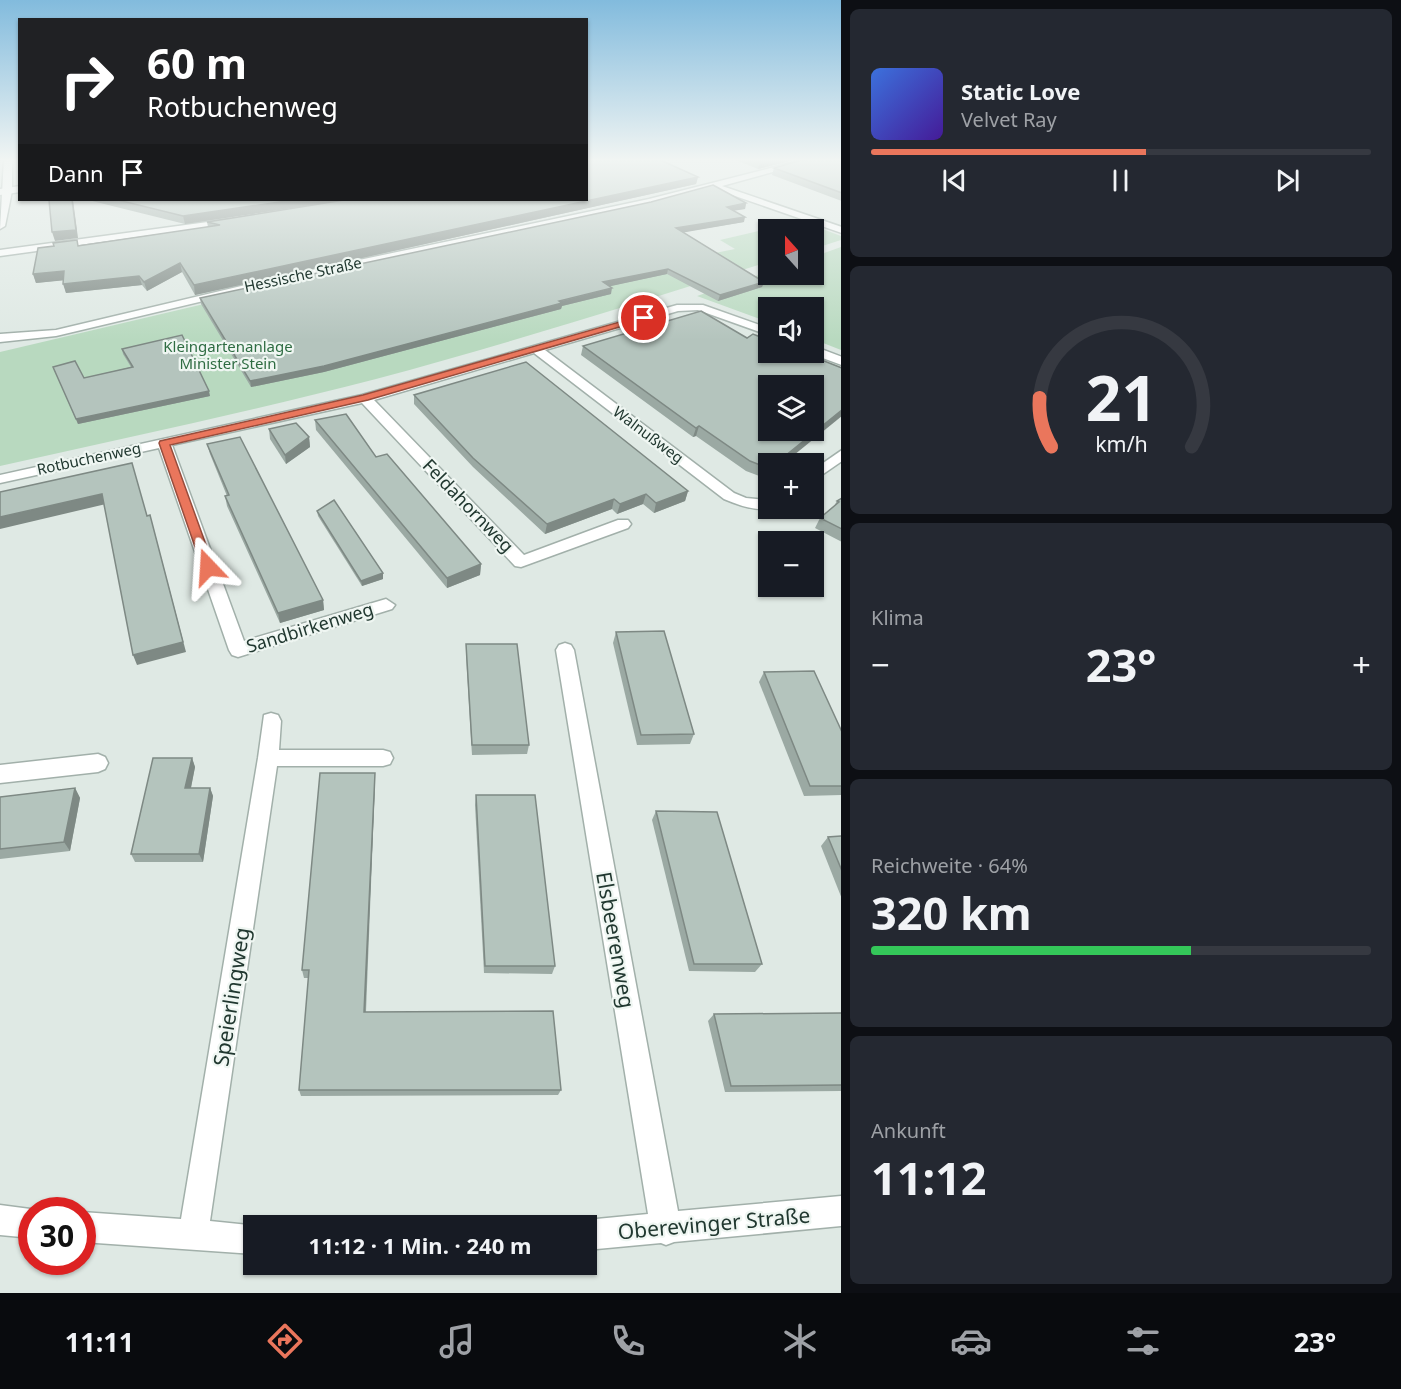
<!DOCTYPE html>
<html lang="de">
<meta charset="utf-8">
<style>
body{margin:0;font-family:"Noto Sans",sans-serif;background:#242831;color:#f1f3f6;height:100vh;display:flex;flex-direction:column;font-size:22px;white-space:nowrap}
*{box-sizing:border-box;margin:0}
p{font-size:20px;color:#9ea1a6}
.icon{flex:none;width:33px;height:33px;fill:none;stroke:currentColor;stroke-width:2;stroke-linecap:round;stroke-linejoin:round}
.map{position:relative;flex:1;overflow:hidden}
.side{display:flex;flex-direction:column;gap:9px;padding:9px;background:#0d0f14;width:560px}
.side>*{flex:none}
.hud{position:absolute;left:18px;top:18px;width:570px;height:183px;border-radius:0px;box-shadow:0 2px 4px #0004;background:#202124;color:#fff;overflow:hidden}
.needle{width:39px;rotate:339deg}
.fabs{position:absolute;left:758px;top:219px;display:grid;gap:12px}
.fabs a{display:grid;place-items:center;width:66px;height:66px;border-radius:0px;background:#171b24;box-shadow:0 2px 4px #0004;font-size:30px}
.speed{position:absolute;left:18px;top:1197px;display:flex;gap:12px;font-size:30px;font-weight:700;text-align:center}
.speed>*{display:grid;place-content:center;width:78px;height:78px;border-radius:50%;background:#171b24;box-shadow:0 2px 4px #0004;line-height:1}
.speed .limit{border:9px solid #d22;background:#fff;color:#111}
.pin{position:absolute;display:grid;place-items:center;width:51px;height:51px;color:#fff;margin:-26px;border:3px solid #fff;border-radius:50%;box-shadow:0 2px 6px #0007}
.me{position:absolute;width:66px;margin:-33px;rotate:340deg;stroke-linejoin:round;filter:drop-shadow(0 0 4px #0008)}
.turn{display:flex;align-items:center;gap:21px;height:126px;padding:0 30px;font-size:27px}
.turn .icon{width:78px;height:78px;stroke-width:2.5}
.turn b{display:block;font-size:42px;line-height:51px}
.then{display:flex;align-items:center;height:57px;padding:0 30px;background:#0003;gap:12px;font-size:22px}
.big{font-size:45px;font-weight:700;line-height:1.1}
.side .widget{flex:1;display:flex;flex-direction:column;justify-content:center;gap:9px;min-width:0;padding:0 21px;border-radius:9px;background:#242831}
.side .dial{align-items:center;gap:0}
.dial svg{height:156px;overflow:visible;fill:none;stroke:#363941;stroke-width:7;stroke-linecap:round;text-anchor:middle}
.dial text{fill:#f1f3f6;stroke:none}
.song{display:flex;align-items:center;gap:18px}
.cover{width:72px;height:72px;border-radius:9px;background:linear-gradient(135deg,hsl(220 70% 55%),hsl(260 70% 35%))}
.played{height:6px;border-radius:3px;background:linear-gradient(90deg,#ea765c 55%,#363941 55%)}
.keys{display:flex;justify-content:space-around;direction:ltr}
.heat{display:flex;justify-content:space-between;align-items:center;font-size:33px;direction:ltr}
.charge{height:9px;border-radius:4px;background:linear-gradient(90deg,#34c759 64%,#363941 0)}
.trip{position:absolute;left:243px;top:1215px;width:354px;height:60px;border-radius:0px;background:#171b24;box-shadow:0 2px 4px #0004;font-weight:700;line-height:60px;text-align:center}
.dock{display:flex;height:96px;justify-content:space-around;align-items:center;background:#090b0e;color:#9ea1a6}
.dock .icon{width:42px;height:42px}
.dock .current{color:#ea765c}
.dock b{font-size:27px;color:#f1f3f6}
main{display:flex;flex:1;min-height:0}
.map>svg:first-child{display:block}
.green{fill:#b8d9bf}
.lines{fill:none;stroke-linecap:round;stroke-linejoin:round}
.minor-casing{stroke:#a2b0aa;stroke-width:3}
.tertiary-casing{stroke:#a2b0aa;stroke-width:3}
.minor{fill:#fff;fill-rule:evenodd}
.tertiary{fill:#fff;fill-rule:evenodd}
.wall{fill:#9ba9a3}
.shaded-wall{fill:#7e8984}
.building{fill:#b4c4bd;stroke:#7e8984;stroke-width:1.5;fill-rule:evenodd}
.route{fill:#ea765c;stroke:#984d3c;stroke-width:1.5}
.labels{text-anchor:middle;stroke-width:4.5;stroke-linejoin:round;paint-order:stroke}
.far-street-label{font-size:15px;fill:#213830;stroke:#eff6f2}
.far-park-label{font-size:15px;fill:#2e6c42;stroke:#eff6f2}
.street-label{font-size:18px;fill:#213830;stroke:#eff6f2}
.near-street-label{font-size:21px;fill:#213830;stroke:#eff6f2}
</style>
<main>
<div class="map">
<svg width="842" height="1293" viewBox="0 0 842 1293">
<rect width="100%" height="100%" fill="#dfe9e4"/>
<g class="green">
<path d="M801,221L841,236V240L813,249V230H768V262C638,302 508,344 376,379C252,411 126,438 0,466V352L319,277H595L735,249L720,240Z"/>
<polygon points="841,247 841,350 813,339 813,308 768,308 768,322 697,296 768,272 768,274 813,274 813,257"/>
</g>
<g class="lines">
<defs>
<g id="minor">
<polygon points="806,159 820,159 722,186 842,227 842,233 712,188 649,205 283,282 56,336 0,342 0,334 56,330 283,276 649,199"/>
<polygon points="20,186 20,192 0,195 0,189"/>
<polygon points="230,219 233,220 233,224 0,256 0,250"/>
<path d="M677,305H703L768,328V335L698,310L678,311L545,350L734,493L746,498L768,500V508H773C757,512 738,505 724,499L534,353L374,400L524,555L618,520H628L631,524L628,528L521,567L515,566L362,403L172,445L244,641L386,599L395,605L392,609L238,657L232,655L229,650L159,448L0,483V475L362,395Z"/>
<polygon points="813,346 842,357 842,365 809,353 813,352"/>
<polygon points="842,450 842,461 813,481 813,470"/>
<polygon points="565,643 571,645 574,650 678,1211 842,1196 842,1226 674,1242 666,1245 661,1243 586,1250 586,1226 575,1224 586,1220 648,1214 556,650 559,645"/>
<polygon points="271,713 278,715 281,721 279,750 383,750 390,752 393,758 390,764 383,766 277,766 210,1221 258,1226 254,1226 254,1254 82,1242 82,1212 181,1219 258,758 264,715"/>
<polygon points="98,754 105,757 108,763 105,769 98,772 0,783 0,765"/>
<polygon points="0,1205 38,1210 32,1210 32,1238 0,1235"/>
</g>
<polygon id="tertiary" points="4,159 12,159 12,191 5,226 0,229"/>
</defs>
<use href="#minor" class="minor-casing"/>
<use href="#tertiary" class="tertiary-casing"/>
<use href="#minor" class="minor"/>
<use href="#tertiary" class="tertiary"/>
</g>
<g class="wall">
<polygon points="733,159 797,159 758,169"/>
<polygon points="842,159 842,201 772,175 774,168"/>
<polygon points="698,177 696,184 195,295 182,272 147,291 142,285 66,293 63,280 36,283 33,274 79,245 208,227 207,222 304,206 185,224 88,200 586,200"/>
<polygon points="746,203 745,209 734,210 744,222 683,232 764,282 762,287 718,301 667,274 610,286 611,294 562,306 561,309 324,372 251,387 201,304 200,298"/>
<polygon points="583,346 768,464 768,475 765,478 746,471 696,436 693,437 581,355"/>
<polygon points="122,349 210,396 78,424 53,367 84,378 131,367 123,354"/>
<polygon points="414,395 688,491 685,501 654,513 643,504 617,514 612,509 545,534 473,467 414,404"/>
<polygon points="315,420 376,457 481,564 480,575 447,588 316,430"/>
<polygon points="269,429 309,437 310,447 286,464 270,439"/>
<polygon points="207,444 323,600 324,610 280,623 227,506 225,496 227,496 210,454"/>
<polygon points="842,498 842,542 815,528 820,518 834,506 837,501"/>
<polygon points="317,511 383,579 362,586 318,516"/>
<polygon points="616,632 694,734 690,744 637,745 613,643"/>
<polygon points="466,644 529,745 527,754 472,755 466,655"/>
<polygon points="764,672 842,732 842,795 804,796 759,682"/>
<polygon points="192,758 195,767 191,788 210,788 213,796 203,862 135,862 131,854"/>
<polygon points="375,773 375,783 366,1012 561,1090 558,1095 301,1096 299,1090 309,978 304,978 302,970"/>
<polygon points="75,788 80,798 70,851 0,859 0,797"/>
<polygon points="476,795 555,966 552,974 484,973 475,805"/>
<polygon points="656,811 762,964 755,972 689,971 652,820"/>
<polygon points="842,836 842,899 821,846 828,837"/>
<polygon points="842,1013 842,1091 725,1092 708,1021 714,1014"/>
</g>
<g class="shaded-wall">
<polygon points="772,159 797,159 758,169 760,162"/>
<polygon points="698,177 696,184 195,295 194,285"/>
<polygon points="72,200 73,200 78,238 55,241 52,232"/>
<polygon points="293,200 347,200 185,224 183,216"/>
<polygon points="746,203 745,209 726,212 727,207"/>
<polygon points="745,217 744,222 675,234 676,228"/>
<polygon points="180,263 182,272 147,291 144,282"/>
<polygon points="668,269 667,274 602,288 603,282"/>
<polygon points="64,271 67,280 36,283 33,274"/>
<polygon points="139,276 142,285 66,293 63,284"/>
<polygon points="764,282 762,287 718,301 720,295"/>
<polygon points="612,288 611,294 562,306 561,309 324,372 251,387 250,381"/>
<polygon points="209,391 210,396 78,424 76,419"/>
<polygon points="842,410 842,416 783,464 775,464"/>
<polygon points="699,426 696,436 693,437 696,428"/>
<polygon points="309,437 310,447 286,464 285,455"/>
<polygon points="688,491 685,501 654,513 656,503"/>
<polygon points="102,494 106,504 0,529 0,517"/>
<polygon points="646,494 643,504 617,514 620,504"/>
<polygon points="614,499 612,509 545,534 547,524"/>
<polygon points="150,515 186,652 137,665 133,655"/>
<polygon points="481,564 480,575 447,588 447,578"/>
<polygon points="383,573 383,579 362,586 361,581"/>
<polygon points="323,600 324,610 280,623 278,613"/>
<polygon points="192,758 195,767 189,797 185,788"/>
<polygon points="375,773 375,783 365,1019 364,1012"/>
<polygon points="75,788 80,798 70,851 64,842"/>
<polygon points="210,788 213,796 203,862 199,854"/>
</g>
<g class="building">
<polygon points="586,159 658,159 698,177 194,285 180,263 144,282 139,276 63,284 64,271 33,274 38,248 54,246 53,243 77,240 78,246 220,225 207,222 344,200 586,200"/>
<polygon points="752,159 772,159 760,162"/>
<polygon points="805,159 842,159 842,193 774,168"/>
<polygon points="713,185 746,203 727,207 745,217 676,228 764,282 720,295 668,269 603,282 612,288 559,301 562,303 324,366 250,381 200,298 651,202"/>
<polygon points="49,200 72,200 76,230 52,232"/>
<polygon points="118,200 293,200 183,216"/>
<path d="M701,311L747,338L753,334L768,340V352H801L842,368V410L775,464H768V468L750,461L699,426L696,428L583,346ZM768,386H813V430H768Z"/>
<polygon points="182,335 209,391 76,419 53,367 75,361 84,378 133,367 122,349"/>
<polygon points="526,362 688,491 656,503 646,494 620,504 614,499 547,524 473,458 414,395"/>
<polygon points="346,414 376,457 387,454 481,564 447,578 315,420"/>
<polygon points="296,423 309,437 285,455 269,429"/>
<polygon points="240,437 323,600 278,613 225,496 229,495 207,444"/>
<polygon points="132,463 147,516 150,515 183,642 133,655 102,494 0,517 0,492"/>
<polygon points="842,498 842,529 820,518 839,502 837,501"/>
<polygon points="334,500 383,573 361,581 317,511"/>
<polygon points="664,631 694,734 641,735 616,632"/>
<polygon points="466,644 517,644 529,745 472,745"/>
<polygon points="814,671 842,732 842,786 810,786 764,672"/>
<polygon points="153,758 192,758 185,788 210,788 199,854 131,854"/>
<polygon points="320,773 375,773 364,1012 553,1011 561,1090 299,1090 309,970 302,970"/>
<polygon points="75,788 64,842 0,849 0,797"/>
<polygon points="476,795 535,795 555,966 485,966"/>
<polygon points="656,811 717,812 762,964 694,964"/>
<polygon points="842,836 842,871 828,837"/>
<polygon points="842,1013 842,1085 731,1086 714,1014"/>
</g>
<linearGradient id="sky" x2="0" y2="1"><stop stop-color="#82bbdd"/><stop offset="0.47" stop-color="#f1f5f3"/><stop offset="1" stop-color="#f1f5f3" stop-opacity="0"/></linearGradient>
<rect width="842" height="340" fill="url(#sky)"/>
<polygon class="route" points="644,315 647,319 368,400 170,445 214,567 208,571 202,567 159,443 160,441 363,395"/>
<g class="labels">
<g class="far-street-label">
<text transform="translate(303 275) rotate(-12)" y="5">Hessische Straße</text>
<text transform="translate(648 435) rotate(37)" y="5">Walnußweg</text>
<text transform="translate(89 459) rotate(-12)" y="5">Rotbuchenweg</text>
</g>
<g class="far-park-label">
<text x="228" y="352">Kleingartenanlage<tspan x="228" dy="17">Minister Stein</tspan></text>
</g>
<g class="street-label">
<text transform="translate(468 506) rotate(46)" y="6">Feldahornweg</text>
<text transform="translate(310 628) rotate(-17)" y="6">Sandbirkenweg</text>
</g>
<g class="near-street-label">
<text transform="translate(615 940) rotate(80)" y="7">Elsbeerenweg</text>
<text transform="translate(232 997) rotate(-81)" y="7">Speierlingweg</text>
<text transform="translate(714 1224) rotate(-5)" y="7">Oberevinger Straße</text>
</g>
</g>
</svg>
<div class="fabs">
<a><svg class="needle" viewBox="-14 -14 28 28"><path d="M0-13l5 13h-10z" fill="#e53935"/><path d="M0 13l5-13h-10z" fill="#9ea1a6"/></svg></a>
<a><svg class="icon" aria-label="sound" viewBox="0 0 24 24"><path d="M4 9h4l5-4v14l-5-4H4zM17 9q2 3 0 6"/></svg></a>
<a><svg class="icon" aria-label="layers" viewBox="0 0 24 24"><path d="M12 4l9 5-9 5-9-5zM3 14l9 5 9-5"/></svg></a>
<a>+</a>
<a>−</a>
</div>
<div class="speed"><div class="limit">30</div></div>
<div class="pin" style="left:644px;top:318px;background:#d93025"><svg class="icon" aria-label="arrive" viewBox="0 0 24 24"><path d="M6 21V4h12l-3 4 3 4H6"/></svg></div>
<svg class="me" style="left:208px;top:567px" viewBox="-20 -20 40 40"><path d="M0-17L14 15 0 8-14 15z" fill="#ea765c" stroke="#fff" stroke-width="4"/></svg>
<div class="trip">11:12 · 1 Min. · 240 m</div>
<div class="hud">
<div class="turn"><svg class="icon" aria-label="right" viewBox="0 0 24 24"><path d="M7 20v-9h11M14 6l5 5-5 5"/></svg><div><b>60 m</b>Rotbuchenweg</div></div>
<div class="then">Dann<svg class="icon" aria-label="arrive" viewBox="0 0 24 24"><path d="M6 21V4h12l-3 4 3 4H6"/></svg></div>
</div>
</div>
<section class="side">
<div class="widget">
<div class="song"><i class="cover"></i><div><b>Static Love</b><p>Velvet Ray</p></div></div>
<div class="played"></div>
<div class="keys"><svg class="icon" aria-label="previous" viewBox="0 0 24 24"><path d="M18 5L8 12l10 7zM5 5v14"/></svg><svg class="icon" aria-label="pause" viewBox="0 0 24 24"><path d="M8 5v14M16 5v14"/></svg><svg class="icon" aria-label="next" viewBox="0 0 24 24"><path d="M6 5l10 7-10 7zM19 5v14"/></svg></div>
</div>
<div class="widget dial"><svg viewBox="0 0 100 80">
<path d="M14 69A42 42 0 1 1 86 69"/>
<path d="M14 69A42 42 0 0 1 8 44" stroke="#ea765c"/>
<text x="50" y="56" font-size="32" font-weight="700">21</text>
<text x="50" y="72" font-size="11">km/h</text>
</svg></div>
<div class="widget"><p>Klima</p>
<div class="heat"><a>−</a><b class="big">23°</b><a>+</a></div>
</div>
<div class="widget"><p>Reichweite · 64%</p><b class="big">320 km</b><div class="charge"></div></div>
<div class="widget"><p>Ankunft</p><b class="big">11:12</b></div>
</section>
</main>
<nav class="dock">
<b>11:11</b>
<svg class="icon current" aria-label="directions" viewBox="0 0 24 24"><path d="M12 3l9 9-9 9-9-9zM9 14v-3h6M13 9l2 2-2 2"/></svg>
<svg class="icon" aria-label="music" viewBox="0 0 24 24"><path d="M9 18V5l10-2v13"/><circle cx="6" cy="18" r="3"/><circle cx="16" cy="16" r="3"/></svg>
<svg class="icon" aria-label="phone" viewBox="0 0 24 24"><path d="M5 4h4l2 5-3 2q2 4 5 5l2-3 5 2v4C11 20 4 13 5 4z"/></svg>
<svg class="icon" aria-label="climate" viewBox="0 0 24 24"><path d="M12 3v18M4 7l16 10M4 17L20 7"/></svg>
<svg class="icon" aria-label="car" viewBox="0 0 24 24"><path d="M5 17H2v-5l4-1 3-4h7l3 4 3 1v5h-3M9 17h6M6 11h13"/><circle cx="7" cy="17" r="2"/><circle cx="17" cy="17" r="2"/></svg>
<svg class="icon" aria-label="filters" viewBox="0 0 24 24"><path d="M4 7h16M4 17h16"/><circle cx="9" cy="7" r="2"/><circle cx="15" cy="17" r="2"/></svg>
<b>23°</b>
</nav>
